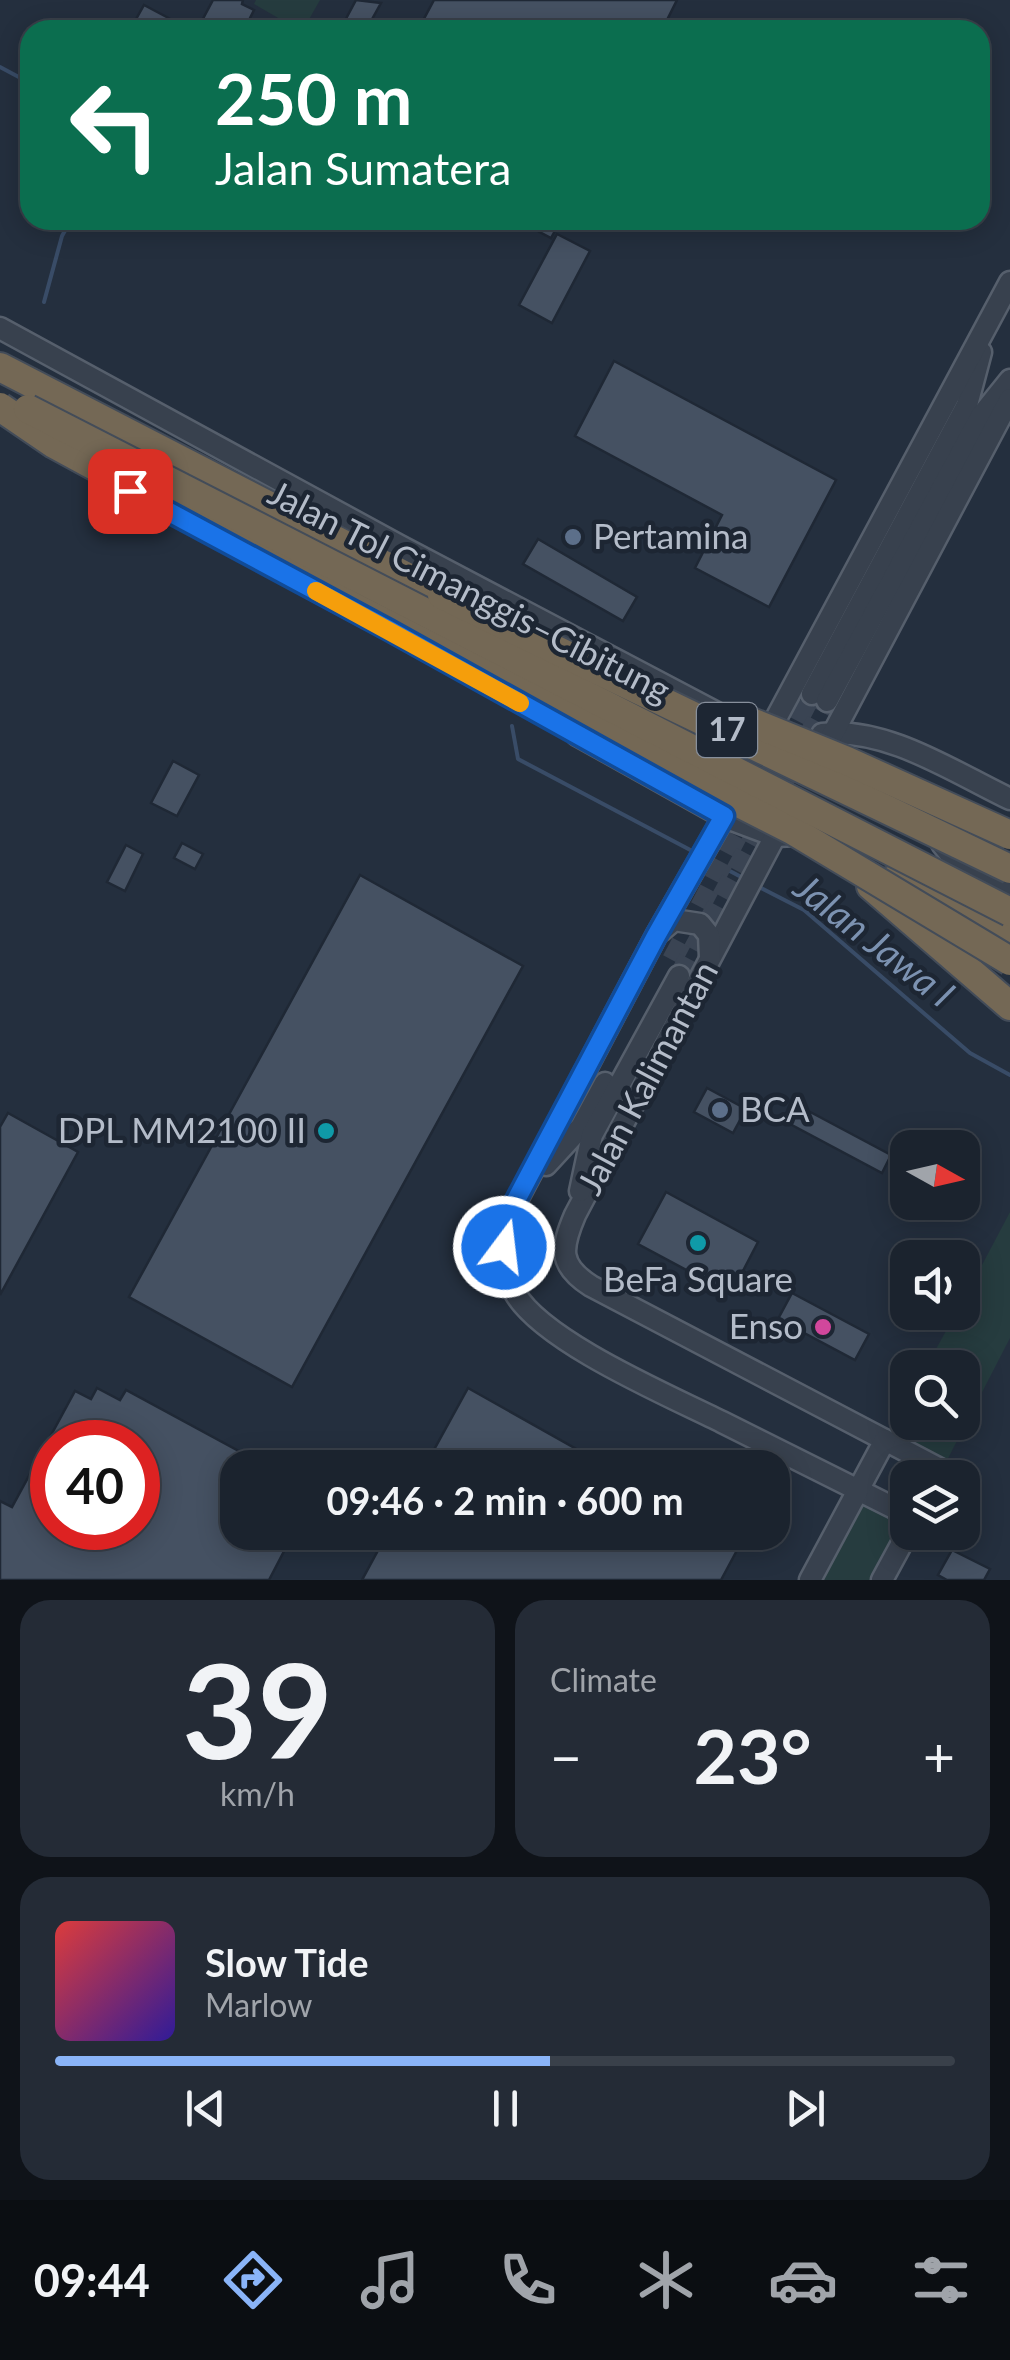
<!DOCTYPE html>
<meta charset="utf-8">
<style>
body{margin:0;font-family:Lato,sans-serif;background:#242b36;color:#f1f3f6;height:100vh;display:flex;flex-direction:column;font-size:38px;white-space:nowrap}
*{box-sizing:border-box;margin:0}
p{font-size:32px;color:#a0a4aa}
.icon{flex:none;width:55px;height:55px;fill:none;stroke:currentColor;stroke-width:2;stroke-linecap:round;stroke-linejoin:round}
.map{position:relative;height:1580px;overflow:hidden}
.details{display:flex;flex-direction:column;gap:20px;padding:20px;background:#0f1319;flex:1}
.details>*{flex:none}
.guide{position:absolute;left:20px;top:20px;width:970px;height:210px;border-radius:30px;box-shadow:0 5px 25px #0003,0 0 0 2px #39404a;background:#0b6e4f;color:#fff;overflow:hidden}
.needle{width:65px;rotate:98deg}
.buttons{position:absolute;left:890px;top:1130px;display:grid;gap:20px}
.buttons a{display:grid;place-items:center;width:90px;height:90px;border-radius:20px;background:#1b232e;box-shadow:0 5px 25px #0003,0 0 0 2px #39404a;font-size:50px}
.speed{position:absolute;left:30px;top:1420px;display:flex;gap:20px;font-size:50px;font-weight:700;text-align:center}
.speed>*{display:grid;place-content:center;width:130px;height:130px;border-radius:50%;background:#1b232e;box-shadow:0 5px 25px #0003,0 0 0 2px #39404a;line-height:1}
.speed .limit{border:15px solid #d22;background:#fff;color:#111}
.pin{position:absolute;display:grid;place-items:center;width:85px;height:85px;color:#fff;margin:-42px;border-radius:20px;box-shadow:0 5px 15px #0006}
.me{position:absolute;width:110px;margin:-55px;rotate:15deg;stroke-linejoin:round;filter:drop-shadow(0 0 8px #0008)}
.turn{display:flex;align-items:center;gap:35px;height:210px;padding:0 30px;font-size:45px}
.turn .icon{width:130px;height:130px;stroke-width:2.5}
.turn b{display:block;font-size:70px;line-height:85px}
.big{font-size:75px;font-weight:700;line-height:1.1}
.details .tile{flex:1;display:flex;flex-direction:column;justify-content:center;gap:15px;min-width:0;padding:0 35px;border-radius:30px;background:#242b36}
.details .dial{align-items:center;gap:0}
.dial b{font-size:130px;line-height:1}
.song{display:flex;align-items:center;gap:30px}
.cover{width:120px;height:120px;border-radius:15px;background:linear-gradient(135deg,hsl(0 70% 55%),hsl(250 70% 35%))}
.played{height:10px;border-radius:5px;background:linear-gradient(90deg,#8ab4f8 55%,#39404a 55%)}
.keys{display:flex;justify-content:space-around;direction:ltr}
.heat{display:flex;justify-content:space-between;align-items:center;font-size:55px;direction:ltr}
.details .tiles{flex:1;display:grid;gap:20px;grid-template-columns:1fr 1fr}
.tile:last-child{grid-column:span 2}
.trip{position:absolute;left:220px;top:1450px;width:570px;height:100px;border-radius:30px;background:#1b232e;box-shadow:0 5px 25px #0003,0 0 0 2px #39404a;font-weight:700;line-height:100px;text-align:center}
.tab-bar{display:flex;height:160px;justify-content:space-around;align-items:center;background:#0b0e12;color:#a0a4aa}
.tab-bar .icon{width:70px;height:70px}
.tab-bar .current{color:#8ab4f8}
.tab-bar b{font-size:45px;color:#f1f3f6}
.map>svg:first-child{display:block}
.green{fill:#263c3f}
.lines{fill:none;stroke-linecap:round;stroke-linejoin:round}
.stream{stroke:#394c67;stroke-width:4}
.building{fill:#455162;stroke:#1f2835;stroke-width:2.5;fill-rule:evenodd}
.minor-tunnel{stroke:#3a4453;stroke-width:20;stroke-dasharray:20 10;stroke-linecap:butt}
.minor-casing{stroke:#565f6c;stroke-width:25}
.highway-casing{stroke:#434c59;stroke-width:32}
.minor{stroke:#38414e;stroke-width:20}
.highway{stroke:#746855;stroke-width:28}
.highway-bridge-casing{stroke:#434c59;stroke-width:32;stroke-linecap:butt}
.highway-bridge{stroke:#746855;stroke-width:28}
.route-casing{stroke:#114b97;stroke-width:25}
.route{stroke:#1a73e8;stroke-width:18}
.slow{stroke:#f59e0b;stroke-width:18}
.service-dot{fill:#5c6f8a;stroke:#1d2633;stroke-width:4}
.culture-dot{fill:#0f9aa8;stroke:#1d2633;stroke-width:4}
.hotel-dot{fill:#d1479c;stroke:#1d2633;stroke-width:4}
.labels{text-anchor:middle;stroke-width:9;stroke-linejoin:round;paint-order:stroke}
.shield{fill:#1d2633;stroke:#878f9c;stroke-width:2.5}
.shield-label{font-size:32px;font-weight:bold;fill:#b4bcc9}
.poi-label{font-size:35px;fill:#b4bcc9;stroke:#1d2633;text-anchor:start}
.street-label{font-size:35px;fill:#b4bcc9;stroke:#1d2633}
.water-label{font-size:38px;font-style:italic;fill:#7c92b1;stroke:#1d2633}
</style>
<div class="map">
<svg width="1010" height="1580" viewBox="0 0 1010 1580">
<rect width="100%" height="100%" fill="#242f3e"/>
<g class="green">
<polygon points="256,0 320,0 303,30 299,30 254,4"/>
<polygon points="1010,1212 1010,1338 942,1470 885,1440 907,1400 908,1422 962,1422 962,1368 926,1367 956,1313 962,1312 963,1301"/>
<polygon points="858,1490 907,1515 882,1580 810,1580"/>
</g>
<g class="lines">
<g class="stream">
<polyline points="0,67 30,83"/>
<polyline points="44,302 62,236 71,220"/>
<polyline points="512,726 518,759 696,853"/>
<polyline points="709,860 745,879"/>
<polyline points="757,886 804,910 970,1053 1010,1075"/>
</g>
</g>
<g class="building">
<polygon points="213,0 243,0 242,4 254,10 244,30 197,30"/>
<polygon points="356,0 381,3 366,30 340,30"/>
<polygon points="434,0 677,0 662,30 418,30"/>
<polygon points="144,5 191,30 130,30"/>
<polygon points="517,220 561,220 551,238"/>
<polygon points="557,234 590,251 552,323 519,305"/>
<polygon points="614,361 836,480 769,607 695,568 722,515 575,436"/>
<polygon points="538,539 637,597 623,621 523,564"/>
<polygon points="173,761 199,775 177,816 151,803"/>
<polygon points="182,843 203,854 195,869 174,858"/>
<polygon points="126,845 143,854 125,891 107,882"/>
<polygon points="360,875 523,966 292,1387 129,1297"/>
<polygon points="707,1088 746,1109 733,1133 694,1112"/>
<polygon points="799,1106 891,1155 882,1173 790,1124"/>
<polygon points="8,1113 78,1152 0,1295 0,1127"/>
<polygon points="666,1192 758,1242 731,1294 638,1244"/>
<polygon points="792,1293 869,1334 855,1360 778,1319"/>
<path d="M97,1388L120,1400L126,1390L270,1468H238V1532H294L269,1580H0V1501L12,1507L75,1391L91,1399ZM52,1442H138V1528H52Z"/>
<polygon points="468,1388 610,1468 424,1468"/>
<polygon points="388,1532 726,1532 742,1541 721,1580 362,1580"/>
<polygon points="952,1550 990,1569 984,1580 947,1580 938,1575"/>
</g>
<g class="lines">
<g class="minor-tunnel">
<polyline points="672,960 812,694"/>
<polyline points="679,976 827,701"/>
</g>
<defs>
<g id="minor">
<polyline points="0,328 400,546 738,724"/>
<polyline points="812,694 967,405 981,352"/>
<polyline points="827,701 981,416 1010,380"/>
<path d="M822,734C888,727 953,772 1010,799"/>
<polyline points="577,735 724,817 775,836 798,835"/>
<polyline points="765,739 1010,282"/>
<polyline points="819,760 1010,399"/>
<path d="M724,817L656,936L515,1204C503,1233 499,1264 515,1293C543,1342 670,1396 722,1422C784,1453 846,1484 908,1515"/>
<path d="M775,836L575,1215C561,1248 558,1265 591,1286L942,1470L938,1478"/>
<polyline points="942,844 950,854 1010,892"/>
<polyline points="661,931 674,920 700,924 709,935 710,957"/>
<polyline points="546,1165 581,1127 605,1083"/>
<polyline points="580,1191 592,1135 679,976"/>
<polyline points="810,1580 885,1440"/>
<polyline points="882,1580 908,1532"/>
</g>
<g id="highway">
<polyline points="0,367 442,595"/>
<polyline points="893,880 1010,933"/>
<polyline points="871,886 1010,1006"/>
</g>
</defs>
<use href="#minor" class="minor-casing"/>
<use href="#highway" class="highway-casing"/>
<use href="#minor" class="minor"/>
<use href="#highway" class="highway"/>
<defs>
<g id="highway-bridge">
<polyline points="0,407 54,444 356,608 792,830 1010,961"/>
<polyline points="28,409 1010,912"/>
<polyline points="442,595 1010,869"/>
<polyline points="739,717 847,761 1010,835"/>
</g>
</defs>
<use href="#highway-bridge" class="highway-bridge-casing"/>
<use href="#highway-bridge" class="highway-bridge"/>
</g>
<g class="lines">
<defs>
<polyline id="route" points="130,491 389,630 724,816 656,936 514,1204 504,1230 504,1247"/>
</defs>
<use href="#route" class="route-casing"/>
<use href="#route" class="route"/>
<polyline class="slow" points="316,591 520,703"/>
</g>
<g class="service-dot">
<circle cx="573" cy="537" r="10"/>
<circle cx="720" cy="1110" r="10"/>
</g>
<g class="culture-dot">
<circle cx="326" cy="1131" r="10"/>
<circle cx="698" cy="1243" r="10"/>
</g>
<circle class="hotel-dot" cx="823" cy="1327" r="10"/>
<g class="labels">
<rect class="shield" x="697" y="703" width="60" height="54" rx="8"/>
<g class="shield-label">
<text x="727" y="741">17</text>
</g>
<g class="poi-label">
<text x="593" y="549">Pertamina</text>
<text x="740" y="1122">BCA</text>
<text x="306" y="1143" text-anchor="end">DPL MM2100 II</text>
<text x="698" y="1292" text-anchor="middle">BeFa Square</text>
<text x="803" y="1339" text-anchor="end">Enso</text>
</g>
<g class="street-label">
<text transform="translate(469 592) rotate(27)" y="12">Jalan Tol Cimanggis–Cibitung</text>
<text transform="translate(648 1078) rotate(-62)" y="12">Jalan Kalimantan</text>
</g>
<g class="water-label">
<text transform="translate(874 941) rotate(38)" y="13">Jalan Jawa I</text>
</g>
</g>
</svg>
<div class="buttons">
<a><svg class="needle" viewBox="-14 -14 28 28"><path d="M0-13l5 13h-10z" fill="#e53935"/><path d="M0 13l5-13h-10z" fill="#a0a4aa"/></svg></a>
<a><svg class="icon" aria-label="sound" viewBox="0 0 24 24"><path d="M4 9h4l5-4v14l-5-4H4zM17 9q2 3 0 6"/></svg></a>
<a><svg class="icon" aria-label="search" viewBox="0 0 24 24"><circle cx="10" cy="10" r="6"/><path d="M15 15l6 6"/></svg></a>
<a><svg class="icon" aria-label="layers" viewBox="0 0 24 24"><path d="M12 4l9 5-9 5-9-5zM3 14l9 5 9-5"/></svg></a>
</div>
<div class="speed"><div class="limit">40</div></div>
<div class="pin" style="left:130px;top:491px;background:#d93025"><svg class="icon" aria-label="arrive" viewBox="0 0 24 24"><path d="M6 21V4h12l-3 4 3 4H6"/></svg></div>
<svg class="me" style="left:504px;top:1247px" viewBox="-20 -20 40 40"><circle r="17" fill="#1a73e8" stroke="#fff" stroke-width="3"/><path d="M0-11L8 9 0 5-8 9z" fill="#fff"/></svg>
<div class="trip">09:46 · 2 min · 600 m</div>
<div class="guide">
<div class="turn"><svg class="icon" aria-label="left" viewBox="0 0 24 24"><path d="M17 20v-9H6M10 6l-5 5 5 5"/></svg><div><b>250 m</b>Jalan Sumatera</div></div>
</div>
</div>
<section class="details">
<div class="tiles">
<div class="tile dial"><b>39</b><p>km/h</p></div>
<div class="tile"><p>Climate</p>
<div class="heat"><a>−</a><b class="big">23°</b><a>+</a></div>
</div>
<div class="tile">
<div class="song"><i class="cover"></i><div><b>Slow Tide</b><p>Marlow</p></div></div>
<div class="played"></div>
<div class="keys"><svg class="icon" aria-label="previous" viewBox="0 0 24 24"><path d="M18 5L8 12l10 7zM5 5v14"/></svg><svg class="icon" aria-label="pause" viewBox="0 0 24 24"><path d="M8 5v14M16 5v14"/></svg><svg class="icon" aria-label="next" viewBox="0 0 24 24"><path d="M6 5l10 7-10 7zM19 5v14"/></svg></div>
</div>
</div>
</section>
<nav class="tab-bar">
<b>09:44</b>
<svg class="icon current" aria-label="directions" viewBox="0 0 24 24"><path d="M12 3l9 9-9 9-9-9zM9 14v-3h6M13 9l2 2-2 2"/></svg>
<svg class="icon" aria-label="music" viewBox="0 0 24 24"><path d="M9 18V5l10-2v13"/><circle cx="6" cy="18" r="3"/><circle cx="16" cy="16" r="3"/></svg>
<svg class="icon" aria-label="phone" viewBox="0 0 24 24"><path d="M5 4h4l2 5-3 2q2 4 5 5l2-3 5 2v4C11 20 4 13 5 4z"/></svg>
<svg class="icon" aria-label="climate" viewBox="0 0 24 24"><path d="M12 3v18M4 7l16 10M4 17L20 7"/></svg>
<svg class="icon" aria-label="car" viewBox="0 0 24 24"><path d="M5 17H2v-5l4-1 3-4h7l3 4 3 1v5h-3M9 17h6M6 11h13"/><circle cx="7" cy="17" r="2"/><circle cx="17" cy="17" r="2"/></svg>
<svg class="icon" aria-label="filters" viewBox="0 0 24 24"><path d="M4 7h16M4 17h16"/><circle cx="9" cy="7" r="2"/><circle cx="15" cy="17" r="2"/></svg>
</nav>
